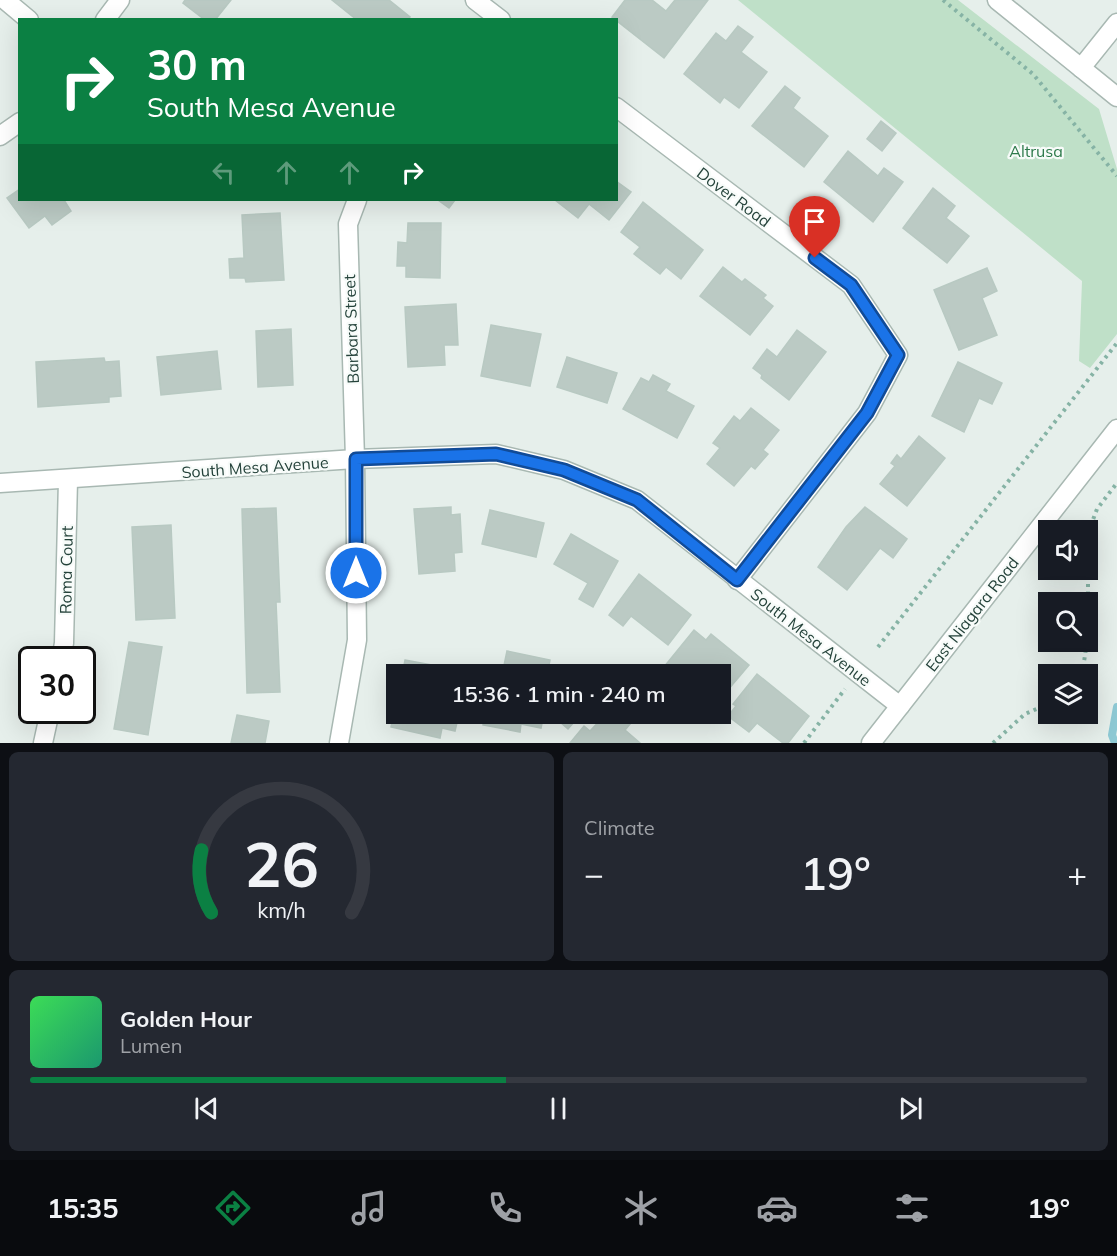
<!DOCTYPE html>
<meta charset="utf-8">
<style>
body{margin:0;font-family:Mulish,sans-serif;background:#242831;color:#f1f3f6;height:100vh;display:flex;flex-direction:column;font-size:22px;white-space:nowrap}
*{box-sizing:border-box;margin:0}
p{font-size:20px;color:#9ea1a6}
.icon{flex:none;width:33px;height:33px;fill:none;stroke:currentColor;stroke-width:2;stroke-linecap:round;stroke-linejoin:round}
.map{position:relative;height:743px;overflow:hidden}
.panel{display:flex;flex-direction:column;gap:9px;padding:9px;background:#0d0f14;flex:1}
.panel>*{flex:none}
.top-card{position:absolute;left:18px;top:18px;width:600px;height:183px;border-radius:0px;box-shadow:0 6px 24px #0002;background:#0b8043;color:#fff;overflow:hidden}
.buttons{position:absolute;left:1038px;top:520px;display:grid;gap:12px}
.buttons a{display:grid;place-items:center;width:60px;height:60px;border-radius:0px;background:#171b24;box-shadow:0 6px 24px #0002;font-size:30px}
.speed{position:absolute;left:18px;top:646px;display:flex;gap:12px;font-size:30px;font-weight:700;text-align:center}
.speed>*{display:grid;place-content:center;width:78px;height:78px;border-radius:50%;background:#171b24;box-shadow:0 6px 24px #0002;line-height:1}
.speed .limit{border:3px solid #111;border-radius:9px;background:#fff;color:#111}
.pin{position:absolute;display:grid;place-items:center;width:51px;height:51px;color:#fff;margin:-62px -26px;border-radius:50% 50% 50% 0;rotate:-45deg;box-shadow:0 0 6px #0007}
.pin .icon{rotate:45deg}
.me{position:absolute;width:66px;margin:-33px;rotate:0deg;stroke-linejoin:round;filter:drop-shadow(0 0 4px #0008)}
.turn{display:flex;align-items:center;gap:21px;height:126px;padding:0 30px;font-size:27px}
.turn .icon{width:78px;height:78px;stroke-width:2.5}
.turn b{display:block;font-size:42px;line-height:51px}
.lanes{display:flex;align-items:center;height:57px;padding:0 30px;background:#0003;justify-content:center;gap:30px;direction:ltr}
.lanes .off{opacity:.35}
.big{font-size:45px;font-weight:600;line-height:1.1}
.panel .tile{flex:1;display:flex;flex-direction:column;justify-content:center;gap:9px;min-width:0;padding:0 21px;border-radius:9px;background:#242831}
.panel .dial{align-items:center;gap:0}
.dial svg{height:156px;overflow:visible;fill:none;stroke:#363941;stroke-width:7;stroke-linecap:round;text-anchor:middle}
.dial text{fill:#f1f3f6;stroke:none}
.song{display:flex;align-items:center;gap:18px}
.cover{width:72px;height:72px;border-radius:9px;background:linear-gradient(135deg,hsl(130 70% 55%),hsl(160 70% 35%))}
.played{height:6px;border-radius:3px;background:linear-gradient(90deg,#0b8043 45%,#363941 45%)}
.keys{display:flex;justify-content:space-around;direction:ltr}
.heat{display:flex;justify-content:space-between;align-items:center;font-size:33px;direction:ltr}
.panel .tiles{flex:1;display:grid;gap:9px;grid-template-columns:1fr 1fr}
.tile:last-child{grid-column:span 2}
.trip{position:absolute;left:386px;top:664px;width:345px;height:60px;border-radius:0px;background:#171b24;box-shadow:0 6px 24px #0002;font-weight:600;line-height:60px;text-align:center}
.tabs{display:flex;height:96px;justify-content:space-around;align-items:center;background:#090b0e;color:#9ea1a6}
.tabs .icon{width:42px;height:42px}
.tabs .on{color:#0b8043}
.tabs b{font-size:27px;color:#f1f3f6}
.map>svg:first-child{display:block}
.green{fill:#bfe0c8}
.lines{fill:none;stroke-linecap:round;stroke-linejoin:round}
.stream{stroke:#8ec9d4;stroke-width:8}
.building{fill:#bbcac4;stroke:#b8c9c2;stroke-width:1.5}
.minor-casing{stroke:#a8b8b2;stroke-width:21}
.path{stroke:#86b3a5;stroke-width:4;stroke-dasharray:3 4.5;stroke-linecap:butt}
.minor{stroke:#fff;stroke-width:18}
.route-casing{stroke:#114b97;stroke-width:15}
.route{stroke:#1a73e8;stroke-width:10}
.labels{text-anchor:middle;stroke-width:4.5;stroke-linejoin:round;paint-order:stroke}
.park-label{font-size:16px;fill:#2d7a4b;stroke:#f7fbf9}
.street-label{font-size:16px;fill:#24423a;stroke:#f7fbf9}
</style>
<div class="map">
<svg width="1117" height="743" viewBox="0 0 1117 743">
<rect width="100%" height="100%" fill="#e6efeb"/>
<polygon class="green" points="738,0 958,0 1099,109 1117,169 1117,334 1090,368 1079,361 1082,281"/>
<g class="lines">
<polyline class="stream" points="1115,743 1112,735 1117,707"/>
</g>
<g class="building">
<polygon points="185,0 231,0 215,20 205,20 183,3"/>
<polygon points="332,0 389,0 410,17 408,20 357,20"/>
<polygon points="625,0 652,0 666,11 675,0 708,0 664,58 612,17"/>
<polygon points="738,26 753,37 741,52 767,72 739,108 724,97 720,103 684,74 716,33 726,41"/>
<polygon points="785,86 800,98 793,108 828,136 804,167 752,126"/>
<polygon points="881,121 896,133 882,151 867,139"/>
<polygon points="848,151 878,176 884,168 903,182 873,222 824,182"/>
<polygon points="616,181 631,192 609,220 589,204 578,218 555,200 616,200"/>
<polygon points="933,188 955,206 946,218 969,236 947,263 903,228"/>
<polygon points="20,189 20,200 64,200 71,211 52,225 45,216 29,228 7,198"/>
<polygon points="438,200 455,200 449,208"/>
<polygon points="643,202 703,250 681,279 666,267 660,274 634,254 640,247 621,232"/>
<polygon points="280,213 284,280 246,282 245,278 230,278 229,259 244,258 242,215"/>
<polygon points="408,223 441,223 440,278 406,277 406,266 397,266 398,242 407,243"/>
<polygon points="723,267 742,282 745,279 766,295 763,298 773,306 750,335 700,296"/>
<polygon points="987,268 997,291 982,298 997,335 959,350 934,290"/>
<polygon points="456,304 458,345 444,345 445,365 408,367 405,307"/>
<polygon points="491,325 541,334 530,386 481,376"/>
<polygon points="291,329 293,385 258,387 256,331"/>
<polygon points="797,330 826,352 789,400 761,378 762,375 753,368 767,349 777,357"/>
<polygon points="217,351 221,389 161,395 157,357"/>
<polygon points="567,357 617,373 607,403 557,387"/>
<polygon points="104,358 105,362 119,361 121,396 109,397 109,402 38,407 36,362"/>
<polygon points="958,362 1002,383 992,404 979,398 964,432 932,416"/>
<polygon points="653,375 670,384 666,391 694,406 677,438 623,409 641,378 649,382"/>
<polygon points="751,408 779,430 763,450 768,454 755,469 751,466 734,486 707,464 720,448 713,443 734,416 740,421"/>
<polygon points="919,436 945,458 907,506 880,484 895,466 891,463 897,455 901,459"/>
<polygon points="451,507 451,515 460,514 462,552 454,553 455,571 419,574 414,509"/>
<polygon points="865,507 907,539 893,558 880,548 847,590 818,567 846,527"/>
<polygon points="276,508 280,602 276,602 280,692 247,693 242,509"/>
<polygon points="490,510 544,523 536,557 482,544"/>
<polygon points="171,525 175,618 136,620 132,527"/>
<polygon points="571,534 618,561 593,607 579,599 588,583 554,564"/>
<polygon points="639,574 691,615 668,645 631,616 623,626 609,615"/>
<polygon points="694,630 706,640 711,634 749,665 722,697 720,695 720,675 673,675 664,667"/>
<polygon points="129,642 162,647 148,735 114,729"/>
<polygon points="507,651 550,660 547,675 502,675"/>
<polygon points="405,660 454,669 453,675 402,675"/>
<polygon points="757,674 809,716 788,743 783,743 757,723 749,732 728,716 736,706 733,704"/>
<polygon points="396,702 396,714 459,714 455,731 442,728 440,738 391,727"/>
<polygon points="485,714 544,714 541,728 521,724 520,732 483,725"/>
<polygon points="551,714 581,714 568,729"/>
<polygon points="606,714 618,714 630,724 625,730 640,743 570,743 584,726 590,731"/>
<polygon points="237,715 269,721 265,743 231,743"/>
</g>
<g class="lines">
<defs>
<g id="minor">
<polyline points="5,0 29,20"/>
<polyline points="475,0 501,20"/>
<polyline points="997,0 1117,97"/>
<polyline points="105,20 120,0"/>
<polyline points="1081,68 1117,23"/>
<polyline points="616,107 851,285 898,355 867,413 737,580"/>
<polyline points="0,136 20,122"/>
<polyline points="0,483 355,459 496,454 564,470 637,500 900,706"/>
<polyline points="61,660 64,643 68,480"/>
<polyline points="43,743 50,711"/>
<polyline points="339,743 357,640 355,459 348,224 357,200"/>
<polyline points="871,743 1117,429"/>
</g>
</defs>
<use href="#minor" class="minor-casing"/>
<g class="path">
<polyline points="943,0 1033,74 1117,176"/>
<polyline points="1088,533 1097,509 1117,483"/>
<polyline points="1088,569 1088,617"/>
<polyline points="878,647 1117,343"/>
<polyline points="1082,675 1087,642"/>
<polyline points="804,743 845,689"/>
<polyline points="993,743 1025,714 1048,704"/>
</g>
<use href="#minor" class="minor"/>
</g>
<g class="lines">
<defs>
<polyline id="route" points="356,573 356,459 496,454 564,470 637,500 737,580 867,413 898,355 851,285 815,258"/>
</defs>
<use href="#route" class="route-casing"/>
<use href="#route" class="route"/>
</g>
<g class="labels">
<g class="park-label">
<text x="1036" y="157">Altrusa</text>
</g>
<g class="street-label">
<text transform="translate(734 197) rotate(37)" y="6">Dover Road</text>
<text transform="translate(351 329) rotate(-92)" y="6">Barbara Street</text>
<text transform="translate(255 467) rotate(-4)" y="6">South Mesa Avenue</text>
<text transform="translate(66 570) rotate(-89)" y="6">Roma Court</text>
<text transform="translate(972 614) rotate(-52)" y="6">East Niagara Road</text>
<text transform="translate(811 637) rotate(38)" y="6">South Mesa Avenue</text>
</g>
</g>
</svg>
<div class="buttons">
<a><svg class="icon" aria-label="sound" viewBox="0 0 24 24"><path d="M4 9h4l5-4v14l-5-4H4zM17 9q2 3 0 6"/></svg></a>
<a><svg class="icon" aria-label="search" viewBox="0 0 24 24"><circle cx="10" cy="10" r="6"/><path d="M15 15l6 6"/></svg></a>
<a><svg class="icon" aria-label="layers" viewBox="0 0 24 24"><path d="M12 4l9 5-9 5-9-5zM3 14l9 5 9-5"/></svg></a>
</div>
<div class="speed"><div class="limit">30</div></div>
<div class="pin" style="left:815px;top:258px;background:#d93025"><svg class="icon" aria-label="arrive" viewBox="0 0 24 24"><path d="M6 21V4h12l-3 4 3 4H6"/></svg></div>
<svg class="me" style="left:356px;top:573px" viewBox="-20 -20 40 40"><circle r="17" fill="#1a73e8" stroke="#fff" stroke-width="3"/><path d="M0-11L8 9 0 5-8 9z" fill="#fff"/></svg>
<div class="trip">15:36 · 1 min · 240 m</div>
<div class="top-card">
<div class="turn"><svg class="icon" aria-label="right" viewBox="0 0 24 24"><path d="M7 20v-9h11M14 6l5 5-5 5"/></svg><div><b>30 m</b>South Mesa Avenue</div></div>
<div class="lanes"><svg class="icon off" aria-label="left" viewBox="0 0 24 24"><path d="M17 20v-9H6M10 6l-5 5 5 5"/></svg><svg class="icon off" aria-label="ahead" viewBox="0 0 24 24"><path d="M12 20V5M6 11l6-6 6 6"/></svg><svg class="icon off" aria-label="ahead" viewBox="0 0 24 24"><path d="M12 20V5M6 11l6-6 6 6"/></svg><svg class="icon" aria-label="right" viewBox="0 0 24 24"><path d="M7 20v-9h11M14 6l5 5-5 5"/></svg></div>
</div>
</div>
<section class="panel">
<div class="tiles">
<div class="tile dial"><svg viewBox="0 0 100 80">
<path d="M14 69A42 42 0 1 1 86 69"/>
<path d="M14 69A42 42 0 0 1 9 37" stroke="#0b8043"/>
<text x="50" y="56" font-size="32" font-weight="700">26</text>
<text x="50" y="72" font-size="11">km/h</text>
</svg></div>
<div class="tile"><p>Climate</p>
<div class="heat"><a>−</a><b class="big">19°</b><a>+</a></div>
</div>
<div class="tile">
<div class="song"><i class="cover"></i><div><b>Golden Hour</b><p>Lumen</p></div></div>
<div class="played"></div>
<div class="keys"><svg class="icon" aria-label="previous" viewBox="0 0 24 24"><path d="M18 5L8 12l10 7zM5 5v14"/></svg><svg class="icon" aria-label="pause" viewBox="0 0 24 24"><path d="M8 5v14M16 5v14"/></svg><svg class="icon" aria-label="next" viewBox="0 0 24 24"><path d="M6 5l10 7-10 7zM19 5v14"/></svg></div>
</div>
</div>
</section>
<nav class="tabs">
<b>15:35</b>
<svg class="icon on" aria-label="directions" viewBox="0 0 24 24"><path d="M12 3l9 9-9 9-9-9zM9 14v-3h6M13 9l2 2-2 2"/></svg>
<svg class="icon" aria-label="music" viewBox="0 0 24 24"><path d="M9 18V5l10-2v13"/><circle cx="6" cy="18" r="3"/><circle cx="16" cy="16" r="3"/></svg>
<svg class="icon" aria-label="phone" viewBox="0 0 24 24"><path d="M5 4h4l2 5-3 2q2 4 5 5l2-3 5 2v4C11 20 4 13 5 4z"/></svg>
<svg class="icon" aria-label="climate" viewBox="0 0 24 24"><path d="M12 3v18M4 7l16 10M4 17L20 7"/></svg>
<svg class="icon" aria-label="car" viewBox="0 0 24 24"><path d="M5 17H2v-5l4-1 3-4h7l3 4 3 1v5h-3M9 17h6M6 11h13"/><circle cx="7" cy="17" r="2"/><circle cx="17" cy="17" r="2"/></svg>
<svg class="icon" aria-label="filters" viewBox="0 0 24 24"><path d="M4 7h16M4 17h16"/><circle cx="9" cy="7" r="2"/><circle cx="15" cy="17" r="2"/></svg>
<b>19°</b>
</nav>
